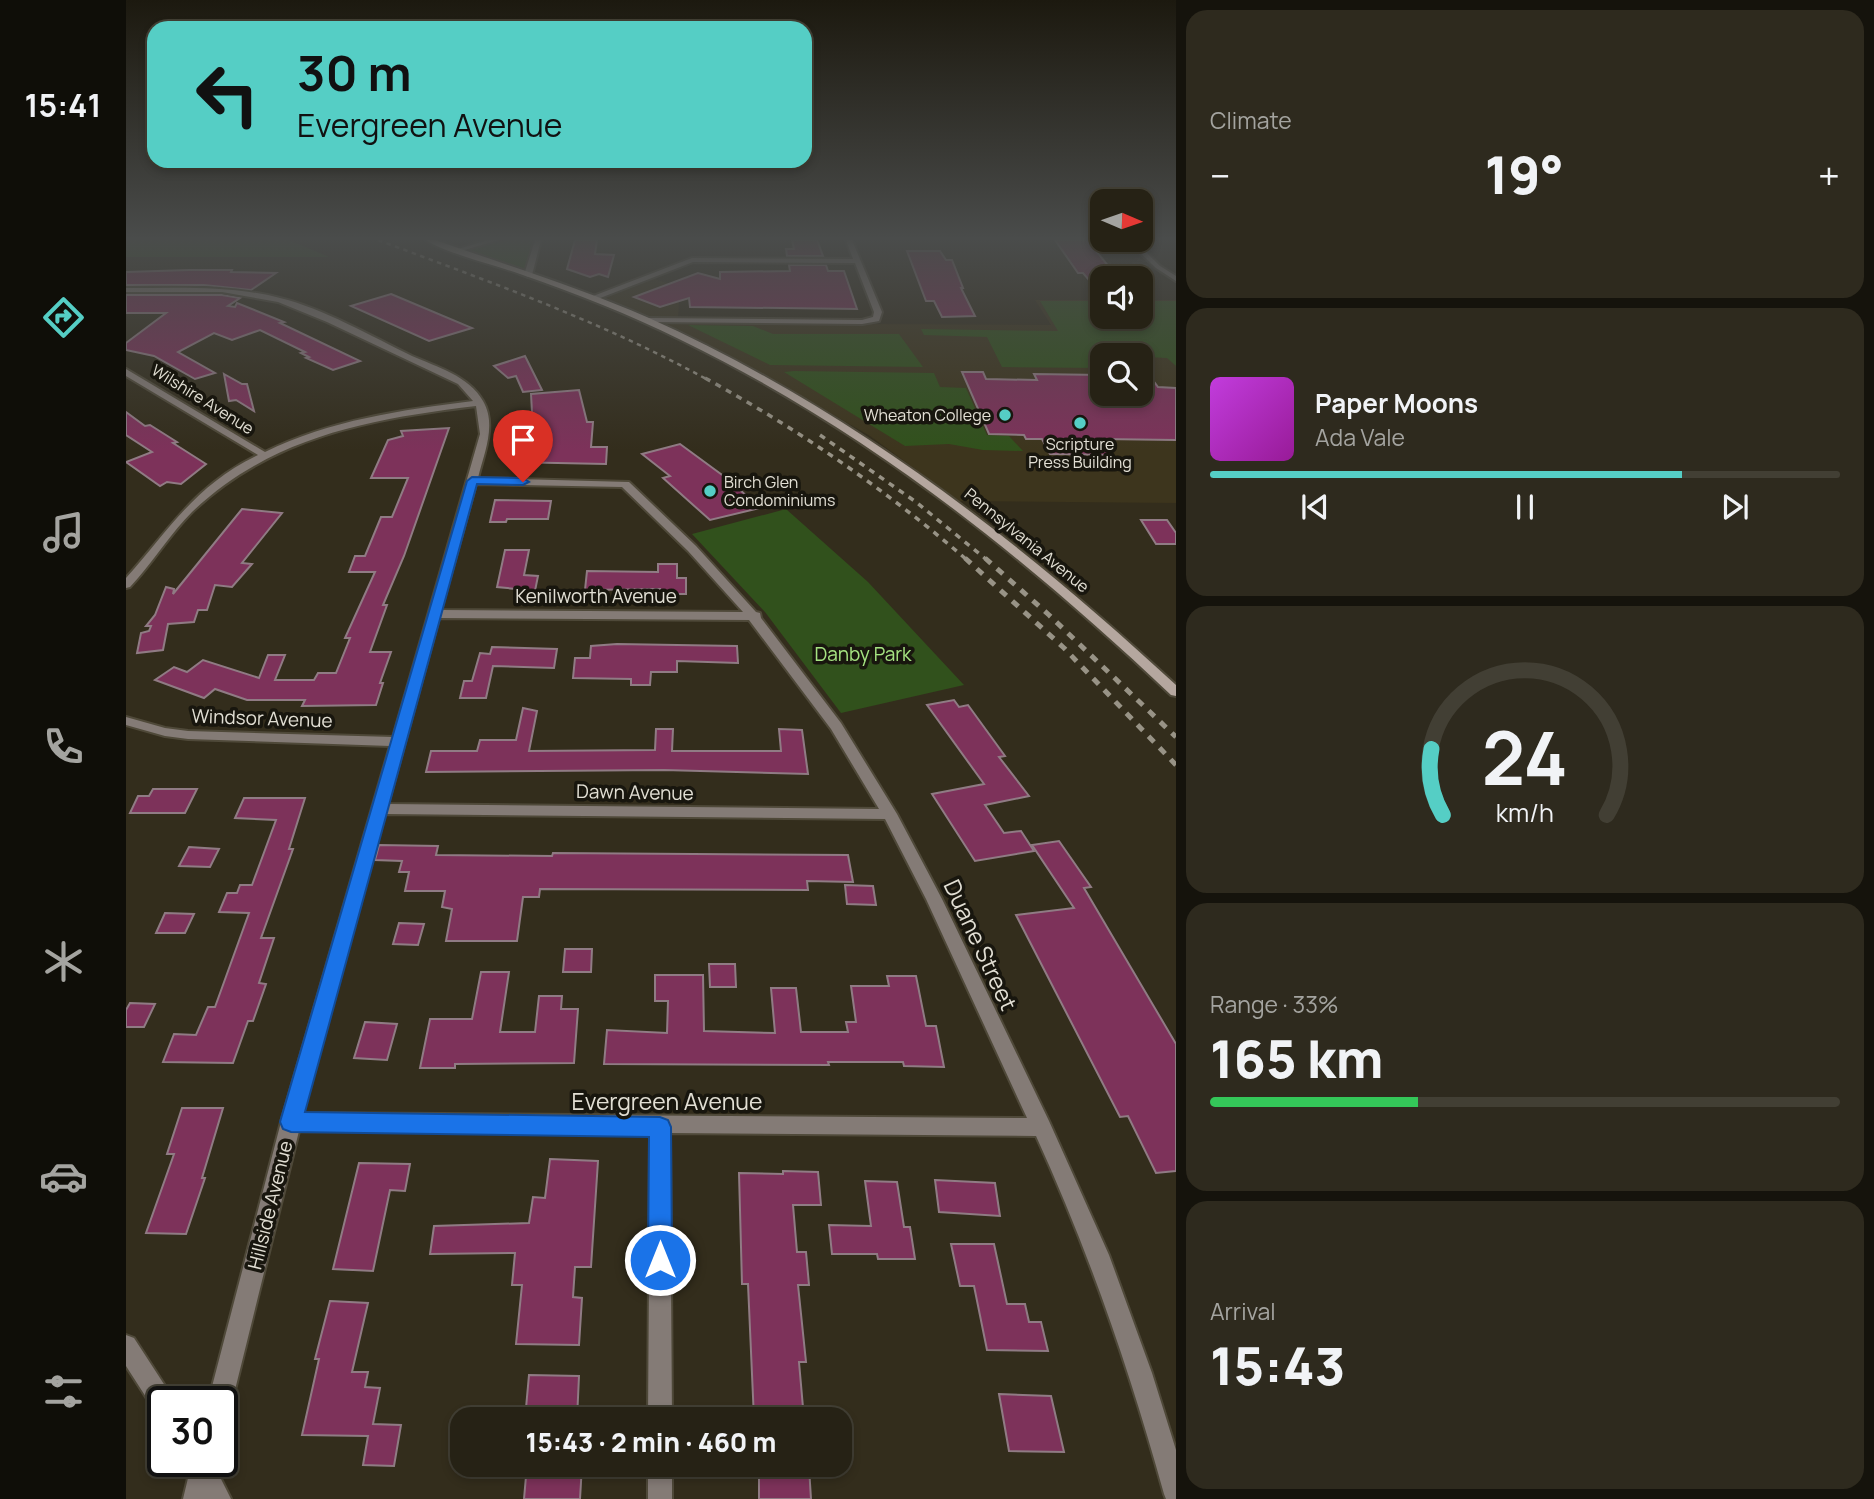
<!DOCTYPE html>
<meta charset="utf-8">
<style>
body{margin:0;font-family:Manrope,sans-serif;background:#2e2a1e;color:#f1f3f6;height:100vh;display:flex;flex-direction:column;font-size:26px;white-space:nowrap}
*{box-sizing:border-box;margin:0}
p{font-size:23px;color:#a4a4a0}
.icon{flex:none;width:38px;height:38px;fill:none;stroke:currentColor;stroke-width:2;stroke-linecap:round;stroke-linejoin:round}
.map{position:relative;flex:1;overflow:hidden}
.drawer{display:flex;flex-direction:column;gap:10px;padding:10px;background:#15130c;width:698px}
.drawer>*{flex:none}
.guide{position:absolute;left:21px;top:21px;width:665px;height:147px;border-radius:21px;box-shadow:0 4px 10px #0003,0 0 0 2px #423f34;background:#55cec5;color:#111;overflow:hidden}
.needle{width:46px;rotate:92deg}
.buttons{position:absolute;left:964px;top:189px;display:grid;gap:14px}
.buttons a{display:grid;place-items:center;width:63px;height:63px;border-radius:14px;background:#262215;box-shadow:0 4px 10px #0003,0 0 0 2px #423f34;font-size:35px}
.speed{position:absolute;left:21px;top:1386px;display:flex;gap:14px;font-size:35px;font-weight:700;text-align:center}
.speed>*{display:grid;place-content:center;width:91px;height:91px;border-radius:50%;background:#262215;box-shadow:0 4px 10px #0003,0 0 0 2px #423f34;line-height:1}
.speed .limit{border:4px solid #111;border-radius:10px;background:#fff;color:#111}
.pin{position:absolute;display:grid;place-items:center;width:60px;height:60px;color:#fff;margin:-72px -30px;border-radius:50% 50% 50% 0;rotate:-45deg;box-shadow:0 0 7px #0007}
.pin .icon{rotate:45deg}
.me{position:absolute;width:77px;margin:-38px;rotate:0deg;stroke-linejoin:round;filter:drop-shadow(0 0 5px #0008)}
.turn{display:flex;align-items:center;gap:24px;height:147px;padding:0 35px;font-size:32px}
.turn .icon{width:91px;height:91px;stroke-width:2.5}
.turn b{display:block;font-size:49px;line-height:60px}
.big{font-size:52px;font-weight:800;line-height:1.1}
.drawer .tile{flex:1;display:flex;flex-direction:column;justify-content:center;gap:10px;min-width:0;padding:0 24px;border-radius:21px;background:#2e2a1e}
.drawer .dial{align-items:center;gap:0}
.dial svg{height:182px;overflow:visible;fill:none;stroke:#423f34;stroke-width:7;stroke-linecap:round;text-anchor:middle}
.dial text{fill:#f1f3f6;stroke:none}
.song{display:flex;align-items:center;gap:21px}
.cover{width:84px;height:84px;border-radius:10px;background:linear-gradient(135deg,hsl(290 70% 55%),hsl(300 70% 35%))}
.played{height:7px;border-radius:4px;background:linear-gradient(90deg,#55cec5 75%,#423f34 75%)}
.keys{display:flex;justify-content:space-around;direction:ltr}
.heat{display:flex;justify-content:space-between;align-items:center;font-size:38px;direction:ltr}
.charge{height:10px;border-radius:5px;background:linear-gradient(90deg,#34c759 33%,#423f34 0)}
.trip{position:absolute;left:324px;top:1407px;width:402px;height:70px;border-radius:21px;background:#262215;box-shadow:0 4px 10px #0003,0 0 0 2px #423f34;font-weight:800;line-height:70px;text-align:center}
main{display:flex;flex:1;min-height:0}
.menu{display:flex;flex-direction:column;width:126px;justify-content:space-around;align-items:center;background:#0f0e08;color:#a4a4a0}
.menu .icon{width:49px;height:49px}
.menu .active{color:#55cec5}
.menu b{font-size:32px;color:#f1f3f6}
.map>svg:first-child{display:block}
.built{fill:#3d351d;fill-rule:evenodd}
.green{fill:#31511c}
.building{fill:#7d325a;stroke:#907b84;stroke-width:2}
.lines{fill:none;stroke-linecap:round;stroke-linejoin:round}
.street-casing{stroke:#4f4939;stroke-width:4}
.secondary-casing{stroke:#4f4939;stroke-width:4}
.street{fill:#847b76;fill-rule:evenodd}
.secondary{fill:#b5a79f;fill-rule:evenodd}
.rail-far2{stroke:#989386;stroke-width:2.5;stroke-dasharray:4.5 4.5;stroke-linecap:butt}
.rail-far1{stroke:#989386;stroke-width:3.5;stroke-dasharray:6 6;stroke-linecap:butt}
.rail{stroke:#989386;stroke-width:5;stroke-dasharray:8 8;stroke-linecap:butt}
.route{fill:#1a73e8;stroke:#114b97;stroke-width:2}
.poi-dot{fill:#55cec5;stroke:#18160e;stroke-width:2.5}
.labels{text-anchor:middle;stroke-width:7;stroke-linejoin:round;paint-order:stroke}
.far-street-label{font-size:16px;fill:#e2dfd4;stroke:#18160e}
.far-poi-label{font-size:16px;fill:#e2dfd4;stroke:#18160e;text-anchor:end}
.street-label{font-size:19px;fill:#e2dfd4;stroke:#18160e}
.park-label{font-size:19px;fill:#a6e482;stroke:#18160e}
.near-street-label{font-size:23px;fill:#e2dfd4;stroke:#18160e}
</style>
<main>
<nav class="menu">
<b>15:41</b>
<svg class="icon active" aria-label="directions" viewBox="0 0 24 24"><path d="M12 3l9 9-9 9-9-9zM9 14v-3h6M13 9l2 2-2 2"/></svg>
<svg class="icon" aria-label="music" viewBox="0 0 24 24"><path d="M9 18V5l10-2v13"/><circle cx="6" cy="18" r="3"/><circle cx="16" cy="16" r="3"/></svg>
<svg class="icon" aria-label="phone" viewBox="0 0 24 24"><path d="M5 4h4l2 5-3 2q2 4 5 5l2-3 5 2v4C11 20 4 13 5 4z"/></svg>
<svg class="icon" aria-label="climate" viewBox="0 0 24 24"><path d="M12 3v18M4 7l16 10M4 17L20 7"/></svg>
<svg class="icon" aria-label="car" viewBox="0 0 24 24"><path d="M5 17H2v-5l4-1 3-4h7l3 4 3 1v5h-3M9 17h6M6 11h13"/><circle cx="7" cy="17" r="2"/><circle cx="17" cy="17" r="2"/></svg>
<svg class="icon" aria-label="filters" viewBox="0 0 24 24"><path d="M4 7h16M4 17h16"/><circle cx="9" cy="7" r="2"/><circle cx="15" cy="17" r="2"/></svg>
</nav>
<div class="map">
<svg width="1050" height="1499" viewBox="0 0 1050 1499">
<rect width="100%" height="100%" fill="#332d1c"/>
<g class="built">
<polygon points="522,277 554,287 552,319 523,319 469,297"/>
<path d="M909,300H976V317H1015V300H1050V503L833,501L744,436L630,370L534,323L925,325ZM976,355H1015V394H976Z"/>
</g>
<g class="green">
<polygon points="0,240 163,240 203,257 0,257"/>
<polygon points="381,240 409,240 399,273 339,251"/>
<polygon points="914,301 976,301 976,317 1015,317 1015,301 1050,301 1050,366 1041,358 976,355 976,368 876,367 861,337 798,335 795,329 932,331"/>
<polygon points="562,325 627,326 647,334 773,334 797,367 644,365"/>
<polygon points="668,371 808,373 814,387 840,388 861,435 883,436 897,451 857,450 823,444 779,446 658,372"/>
<polygon points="660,509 742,582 838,685 715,713 639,612 566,534"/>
</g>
<g class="building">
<polygon points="449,240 471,240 469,254 488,255 482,277 473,274 464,277 441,269"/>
<polygon points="666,240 691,240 697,256 661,256 660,249 668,249"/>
<polygon points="929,240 961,240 988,273 976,273 976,280 963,280 957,273 952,273"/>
<polygon points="781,251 814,251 820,260 826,260 837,288 835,288 849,316 816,317 808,301 800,301"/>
<polygon points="663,265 700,265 702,271 718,271 731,309 564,307 563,298 534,307 508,297 572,273 594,279 594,272 664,271"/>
<polygon points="63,270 106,270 105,272 150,273 125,290 78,285 0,285 0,272"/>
<polygon points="265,294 346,328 303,341 225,306"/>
<polygon points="0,295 96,295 114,298 102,306 109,307 111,303 158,322 154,323 234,361 207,370 180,358 183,357 175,353 179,352 134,330 106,340 88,333 52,352 89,373 69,379 28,356 0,350 0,343 40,313 0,313"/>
<polygon points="399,356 416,390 397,392 390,376 382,378 368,366"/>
<polygon points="1015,364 1032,387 1050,388 1050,440 976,439 986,455 924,454 916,439 900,439 898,435 863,434 836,372 857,372 860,379 911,380 908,374 976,375 976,394 1015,394"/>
<polygon points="98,374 116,384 121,384 128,411 110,400 103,401"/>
<polygon points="453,390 461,422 467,422 465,447 481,447 480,464 380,462 389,438 401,438 406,412 405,394"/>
<polygon points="0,412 19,426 24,425 51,442 47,443 80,464 55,484 41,482 34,486 0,462 26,452 0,435"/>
<polygon points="323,428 278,556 257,605 261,605 244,652 265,652 254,683 257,683 250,705 176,706 179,700 121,700 89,689 78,698 29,680 48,667 61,672 77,660 133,678 142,655 159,655 149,680 188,680 192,673 210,673 224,638 219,638 249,572 223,572 229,556 239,556 255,517 266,517 282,478 245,478 262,440 277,436 275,431"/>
<polygon points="554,444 603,480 634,508 584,520 537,478 544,476 516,454"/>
<polygon points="369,500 425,501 422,519 381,519 380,522 364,522"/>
<polygon points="116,509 156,513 116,563 126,564 106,587 89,585 81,610 72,610 68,622 42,624 37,650 11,653 15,633 23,631 25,626 20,626 29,615 40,587 48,589 47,594"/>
<polygon points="1015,520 1041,520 1050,533 1050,544 1030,544"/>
<polygon points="379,550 403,550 398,575 412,576 409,591 371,587"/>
<polygon points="532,564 551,564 551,578 560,578 560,594 544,594 534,592 534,589 459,590 461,571 532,572"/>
<polygon points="491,644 611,646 612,663 551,661 551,672 525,672 524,685 505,685 505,679 447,678 449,658 464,658 465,646"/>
<polygon points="366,647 431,649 428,668 367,666 360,698 334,698 338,681 346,681 354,653 364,654"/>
<polygon points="828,700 833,707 842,705 879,756 873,757 903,796 859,805 878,833 895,831 908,851 849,861 806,794 858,784 801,705"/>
<polygon points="397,708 411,711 403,751 529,750 530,729 547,729 546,751 655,751 653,729 676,730 682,774 538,770 300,772 305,751 351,751 354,740 390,740"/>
<polygon points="27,789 71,789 59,813 4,813 12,796 23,796"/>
<polygon points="118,798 179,798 163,849 167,849 135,938 148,938 133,983 140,984 127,1021 122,1021 107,1063 37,1062 48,1034 70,1035 82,1007 89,1007 123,913 93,912 101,893 111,893 114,885 126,885 150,820 109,818"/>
<polygon points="933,841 965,887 958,888 1050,1044 1050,1171 1030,1173 1002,1116 994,1117 890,915 948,908 906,845"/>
<polygon points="253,845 312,846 310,855 426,856 427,853 722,855 727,882 681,881 682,890 414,889 413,897 397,897 391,941 320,941 326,909 316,907 319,891 279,891 283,872 273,872 276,861 249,860"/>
<polygon points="63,847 93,849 84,867 53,866"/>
<polygon points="719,885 747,886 750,905 721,904"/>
<polygon points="39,913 68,914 59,933 30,933"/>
<polygon points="273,923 298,924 292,945 267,944"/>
<polygon points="439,949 466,949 465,972 437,972"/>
<polygon points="583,964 609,964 610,987 584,987"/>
<polygon points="355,972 383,972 374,1032 409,1032 413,996 436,996 435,1009 452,1009 448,1063 329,1064 329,1068 294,1068 304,1019 346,1019"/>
<polygon points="529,975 577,975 578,1031 649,1033 645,988 670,988 675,1032 722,1032 720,1022 730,1022 725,986 763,986 761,976 790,976 800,1026 810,1026 818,1067 778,1066 777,1062 702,1062 703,1065 478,1064 481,1030 541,1033 542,1001 529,1001"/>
<polygon points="4,1003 29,1004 18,1027 0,1027 0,1010"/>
<polygon points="239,1022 271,1024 261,1060 228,1058"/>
<polygon points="56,1108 97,1108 76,1178 79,1178 60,1234 20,1233 48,1154 41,1154"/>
<polygon points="424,1159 472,1161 465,1267 449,1267 447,1297 456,1298 453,1345 390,1344 396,1285 386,1285 389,1253 304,1254 308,1226 403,1223 407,1197 419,1198"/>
<polygon points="233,1163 284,1164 279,1191 264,1190 247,1271 207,1269"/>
<polygon points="657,1171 692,1172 695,1205 667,1205 671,1252 680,1252 683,1285 672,1285 680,1362 673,1362 678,1419 628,1419 622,1284 616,1284 613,1173 657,1174"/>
<polygon points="809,1180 869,1183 874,1216 813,1212"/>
<polygon points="739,1181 771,1182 778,1227 784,1227 789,1259 752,1259 751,1254 706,1254 703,1225 745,1226"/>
<polygon points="825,1244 868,1244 881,1304 899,1304 903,1322 915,1322 922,1351 861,1350 848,1286 834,1286"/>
<polygon points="204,1301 242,1303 226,1372 242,1372 239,1387 254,1388 247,1424 275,1425 268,1466 237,1465 242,1436 176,1435 193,1359 189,1359"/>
<polygon points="403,1375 453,1376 451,1419 399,1419"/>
<polygon points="873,1394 925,1396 938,1452 883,1451"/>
<polygon points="401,1465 456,1465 454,1499 398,1499"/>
<polygon points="633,1465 683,1467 685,1499 633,1499"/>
</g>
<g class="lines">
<defs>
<g id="street">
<polygon points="362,240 372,240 332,252 329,250"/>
<polygon points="409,240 415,240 406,275 402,277 398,275"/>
<polygon points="720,240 726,240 756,312 753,321 736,324 522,322 518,320 522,318 736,320 747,317 748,312 729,263 567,262 469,300 462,298 566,258 727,259"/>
<polygon points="1001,240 1008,240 1034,266 1050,276 1050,281 1030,268"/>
<path d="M0,288C52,288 104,285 154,298C196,308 247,337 286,356C311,367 343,376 357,401C371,425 358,453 352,478L503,482L570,546L630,612L634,613L635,618L715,723L771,814L816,899L923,1121L983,1255L1026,1373L1050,1450V1499H1040L1038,1494C1004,1371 963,1252 910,1136L544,1133L546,1419H522L524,1133L173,1131L106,1402L102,1410L96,1413V1402H82L155,1122L264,746L62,739L39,736L0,725V717L39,728L62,731L267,737L354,434L350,406C244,419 146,436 66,512C46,532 30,557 12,578L4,587L0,588V578C44,529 69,485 132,455L0,376V369L139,452C204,420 276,410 347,401L332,384L201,322L152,302L96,292H0ZM350,484L496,487L562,551L617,612L315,610ZM313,618L623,620L705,729L753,809L262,804ZM259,814L759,819L800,899L901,1118L177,1113Z"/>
<polygon points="0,1335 8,1338 45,1395 48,1402 37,1402 37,1415 29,1411 0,1366"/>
<polygon points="57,1461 86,1461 105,1499 57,1499 63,1474"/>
<rect x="522" y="1465" width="24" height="34"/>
</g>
<path id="secondary" d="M300,240H309C380,265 453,287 523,318C721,407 891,538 1050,685V696L1045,695C897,555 739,429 555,340C503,314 449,293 394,274C369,265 319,253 300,240Z"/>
</defs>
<use href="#street" class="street-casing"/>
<use href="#secondary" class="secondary-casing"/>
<use href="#street" class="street"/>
<use href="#secondary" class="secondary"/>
<path class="rail-far2" d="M252,240C364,282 477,322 582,380"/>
<g class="rail-far1">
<path d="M579,378C672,429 760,490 841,560"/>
<polyline points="694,435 790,502 861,560"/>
</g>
<g class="rail">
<polyline points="839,558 938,648 1050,765"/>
<polyline points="859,558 923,615 1050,737"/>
</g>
</g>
<linearGradient id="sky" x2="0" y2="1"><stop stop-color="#1c190f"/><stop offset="0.53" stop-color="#4a4c4b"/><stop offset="1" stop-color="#4a4c4b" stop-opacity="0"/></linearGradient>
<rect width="1050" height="450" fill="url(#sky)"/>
<polygon class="route" points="346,477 397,478 403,482 397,485 351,484 179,1112 534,1117 542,1120 545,1127 546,1260 543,1268 534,1272 525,1268 522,1260 523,1137 165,1132 157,1129 154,1122 341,481"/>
<g class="poi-dot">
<circle cx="879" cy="415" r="7"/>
<circle cx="954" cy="423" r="7"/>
<circle cx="584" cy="491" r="7"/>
</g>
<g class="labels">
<g class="far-street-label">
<text transform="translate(77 399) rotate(32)" y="6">Wilshire Avenue</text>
<text transform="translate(901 540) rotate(39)" y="6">Pennsylvania Avenue</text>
</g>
<g class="far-poi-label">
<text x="865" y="421">Wheaton College</text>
<text x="954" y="450" text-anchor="middle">Scripture<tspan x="954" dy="18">Press Building</tspan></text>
<text x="598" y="488" text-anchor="start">Birch Glen<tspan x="598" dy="18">Condominiums</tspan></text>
</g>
<g class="street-label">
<text x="470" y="603">Kenilworth Avenue</text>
<text transform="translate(136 718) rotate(2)" y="7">Windsor Avenue</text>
<text transform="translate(509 792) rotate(1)" y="7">Dawn Avenue</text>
<text transform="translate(144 1205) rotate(-76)" y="7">Hillside Avenue</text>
</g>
<g class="park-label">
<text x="737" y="661">Danby Park</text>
</g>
<g class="near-street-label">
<text transform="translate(854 945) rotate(65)" y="8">Duane Street</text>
<text x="541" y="1110">Evergreen Avenue</text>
</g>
</g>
</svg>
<div class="buttons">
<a><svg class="needle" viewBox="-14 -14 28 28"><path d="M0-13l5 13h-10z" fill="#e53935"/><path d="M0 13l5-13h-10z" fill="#a4a4a0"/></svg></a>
<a><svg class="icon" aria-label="sound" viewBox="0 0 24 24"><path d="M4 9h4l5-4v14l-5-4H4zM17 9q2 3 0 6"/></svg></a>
<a><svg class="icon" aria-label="search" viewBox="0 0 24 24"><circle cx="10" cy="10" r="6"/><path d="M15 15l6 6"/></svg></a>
</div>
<div class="speed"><div class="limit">30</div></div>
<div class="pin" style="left:397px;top:482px;background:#d93025"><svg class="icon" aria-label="arrive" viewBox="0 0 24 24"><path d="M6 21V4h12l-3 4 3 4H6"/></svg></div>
<svg class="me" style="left:534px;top:1260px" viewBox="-20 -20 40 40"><circle r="17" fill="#1a73e8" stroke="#fff" stroke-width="3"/><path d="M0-11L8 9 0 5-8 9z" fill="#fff"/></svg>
<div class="trip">15:43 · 2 min · 460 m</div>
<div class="guide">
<div class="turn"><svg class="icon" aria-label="left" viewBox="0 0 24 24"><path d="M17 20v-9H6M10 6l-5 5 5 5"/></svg><div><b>30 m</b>Evergreen Avenue</div></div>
</div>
</div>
<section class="drawer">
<div class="tile"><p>Climate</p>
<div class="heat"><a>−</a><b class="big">19°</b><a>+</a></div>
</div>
<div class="tile">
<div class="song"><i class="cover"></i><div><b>Paper Moons</b><p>Ada Vale</p></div></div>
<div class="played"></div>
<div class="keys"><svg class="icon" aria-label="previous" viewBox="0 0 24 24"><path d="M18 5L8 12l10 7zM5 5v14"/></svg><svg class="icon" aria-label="pause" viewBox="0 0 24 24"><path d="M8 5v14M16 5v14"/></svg><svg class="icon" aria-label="next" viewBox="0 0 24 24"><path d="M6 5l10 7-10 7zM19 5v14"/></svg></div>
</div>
<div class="tile dial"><svg viewBox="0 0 100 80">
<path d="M14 69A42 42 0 1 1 86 69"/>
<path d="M14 69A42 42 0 0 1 9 40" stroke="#55cec5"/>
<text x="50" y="56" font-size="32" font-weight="700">24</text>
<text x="50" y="72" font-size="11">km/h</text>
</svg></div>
<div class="tile"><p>Range · 33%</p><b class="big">165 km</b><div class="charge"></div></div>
<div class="tile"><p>Arrival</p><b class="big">15:43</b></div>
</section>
</main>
